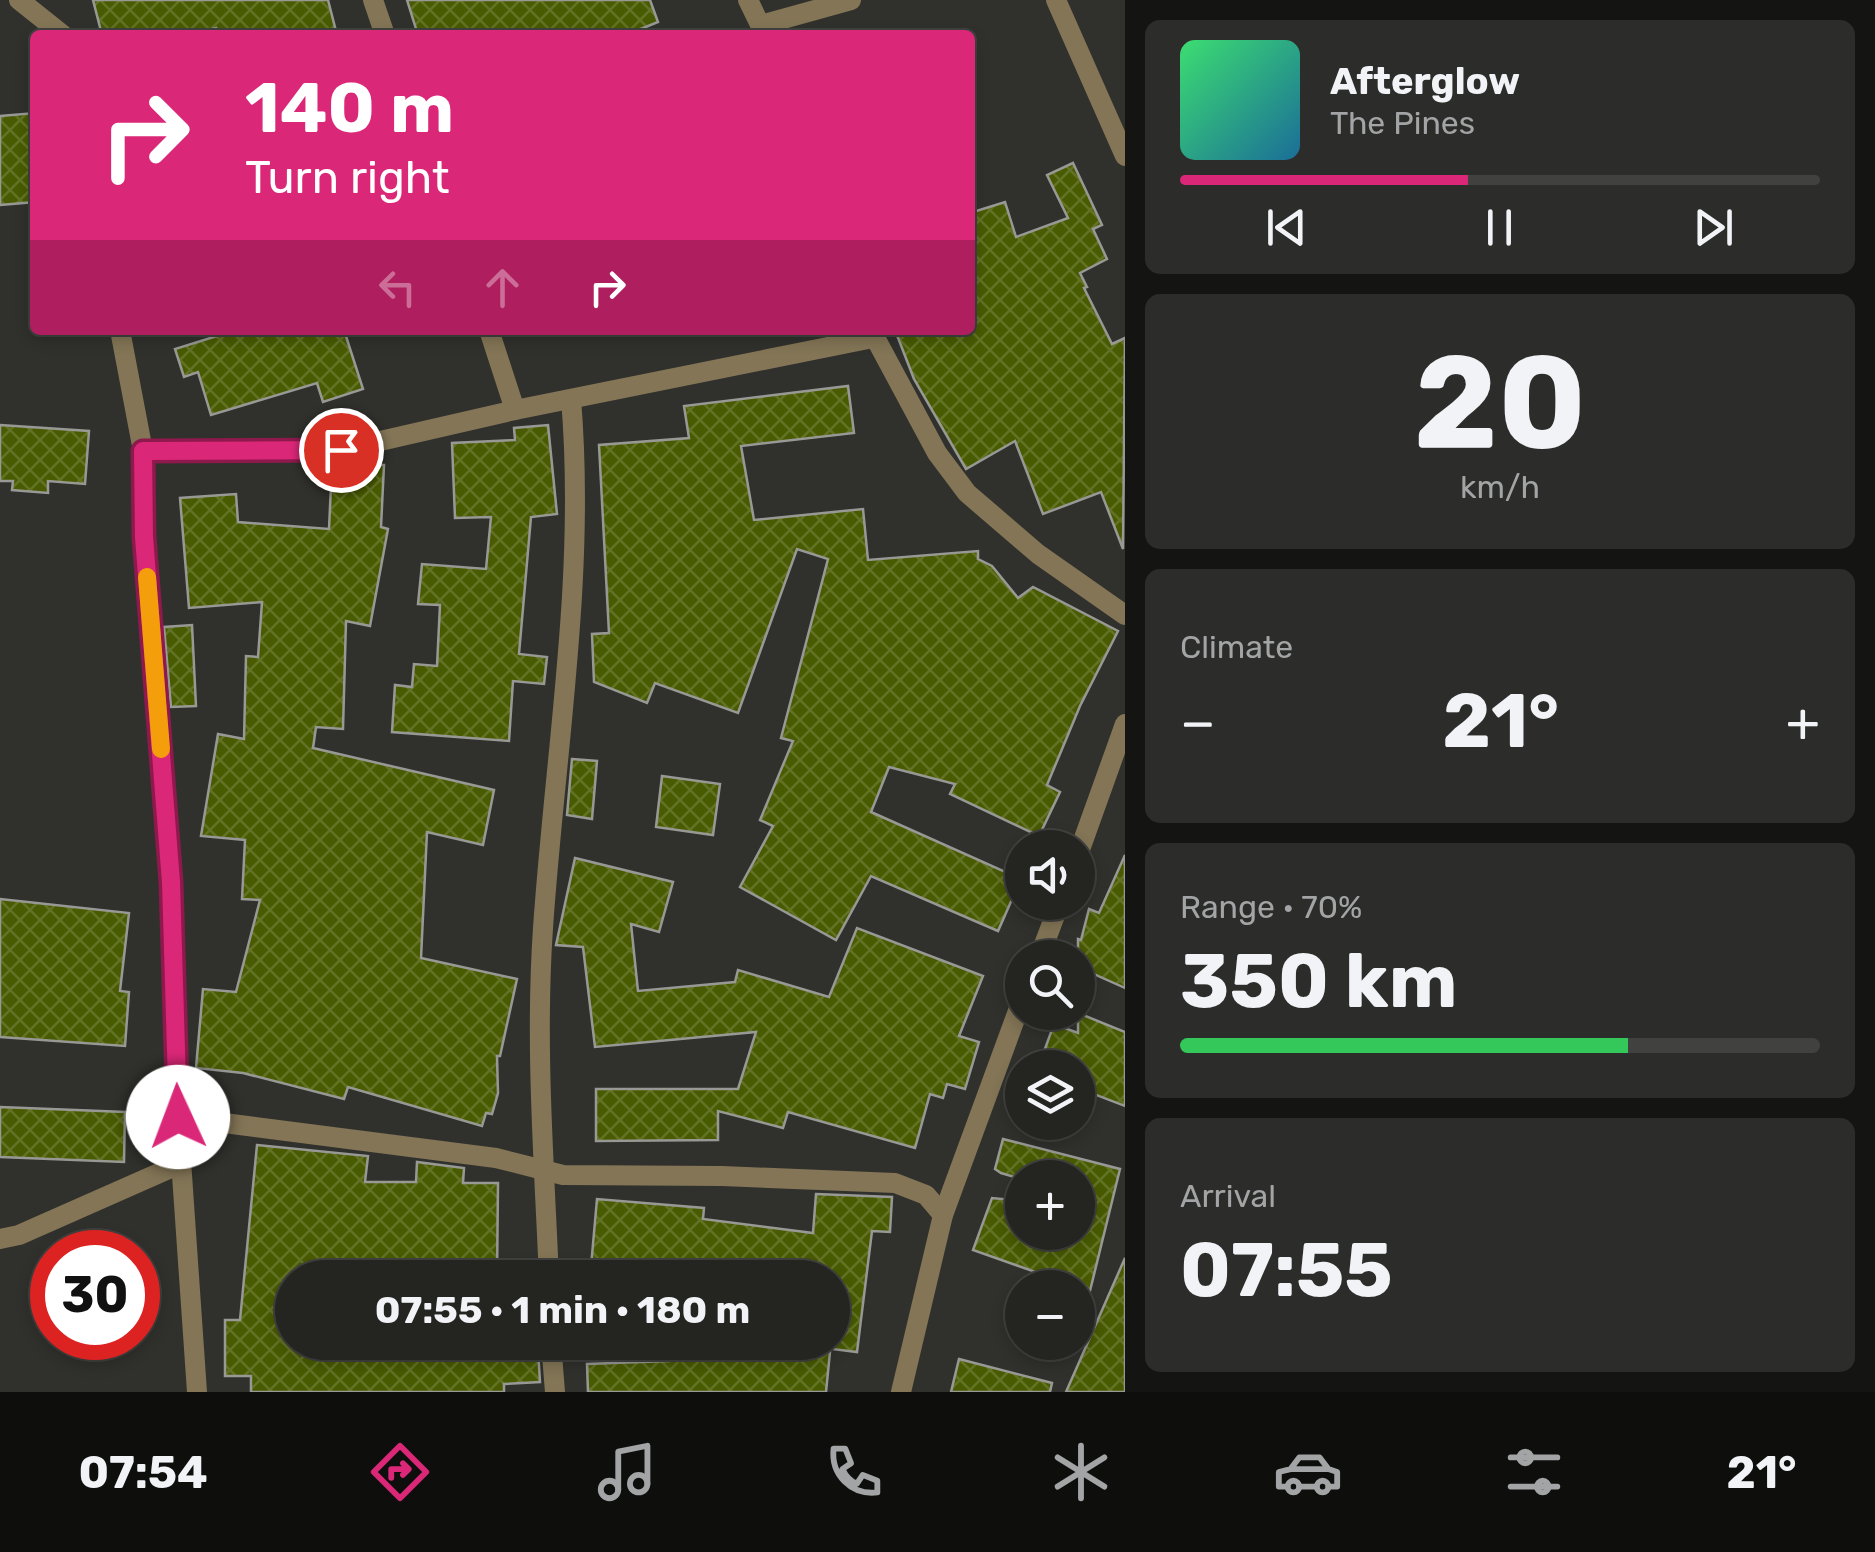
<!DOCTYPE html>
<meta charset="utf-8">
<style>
body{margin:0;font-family:Rubik,sans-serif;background:#2c2c2a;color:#f1f3f6;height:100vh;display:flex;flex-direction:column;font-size:38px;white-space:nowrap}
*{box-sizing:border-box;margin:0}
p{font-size:32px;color:#a3a4a5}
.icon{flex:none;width:55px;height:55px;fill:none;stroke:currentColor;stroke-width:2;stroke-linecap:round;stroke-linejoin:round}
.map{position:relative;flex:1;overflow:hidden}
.drawer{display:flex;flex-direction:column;gap:20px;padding:20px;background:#141412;width:750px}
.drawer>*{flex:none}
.top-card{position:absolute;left:30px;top:30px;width:945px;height:305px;border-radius:10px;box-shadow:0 5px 15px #0003,0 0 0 2px #41413f;background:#db2777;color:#fff;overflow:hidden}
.buttons{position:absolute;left:1005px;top:830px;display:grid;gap:20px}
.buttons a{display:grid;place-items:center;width:90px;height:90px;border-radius:50%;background:#242421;box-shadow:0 5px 15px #0003,0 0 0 2px #41413f;font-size:50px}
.speed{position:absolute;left:30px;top:1230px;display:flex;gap:20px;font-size:50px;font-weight:700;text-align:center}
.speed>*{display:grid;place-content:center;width:130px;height:130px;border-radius:50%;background:#242421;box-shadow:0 5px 15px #0003,0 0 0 2px #41413f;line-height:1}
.speed .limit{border:15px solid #d22;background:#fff;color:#111}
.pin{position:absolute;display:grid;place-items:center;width:85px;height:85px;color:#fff;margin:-42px;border:5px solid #fff;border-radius:50%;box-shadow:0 2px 10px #0007}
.me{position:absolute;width:110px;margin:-55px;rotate:358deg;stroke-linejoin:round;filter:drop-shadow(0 0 8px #0008)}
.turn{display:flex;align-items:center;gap:35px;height:210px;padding:0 50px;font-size:45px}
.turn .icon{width:130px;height:130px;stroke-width:2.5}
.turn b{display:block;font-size:70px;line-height:85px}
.lanes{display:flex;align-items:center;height:95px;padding:0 50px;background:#0003;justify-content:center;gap:50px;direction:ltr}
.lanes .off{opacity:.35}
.big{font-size:75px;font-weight:700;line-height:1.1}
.drawer .card{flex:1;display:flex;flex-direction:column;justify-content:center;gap:15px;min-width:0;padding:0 35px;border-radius:15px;background:#2c2c2a}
.drawer .dial{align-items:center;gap:0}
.dial b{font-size:130px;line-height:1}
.song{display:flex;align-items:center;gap:30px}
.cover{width:120px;height:120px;border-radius:15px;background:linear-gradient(135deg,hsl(140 70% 55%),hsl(200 70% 35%))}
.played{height:10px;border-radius:5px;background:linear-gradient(90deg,#db2777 45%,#41413f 45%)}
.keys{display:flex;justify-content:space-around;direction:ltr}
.heat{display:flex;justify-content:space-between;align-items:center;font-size:55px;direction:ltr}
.charge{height:15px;border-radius:8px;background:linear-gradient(90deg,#34c759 70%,#41413f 0)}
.trip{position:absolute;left:275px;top:1260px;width:575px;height:100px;border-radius:50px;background:#242421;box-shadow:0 5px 15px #0003,0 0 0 2px #41413f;font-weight:700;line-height:100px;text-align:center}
.dock{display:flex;height:160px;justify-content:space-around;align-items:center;background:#0e0e0d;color:#a3a4a5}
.dock .icon{width:70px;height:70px}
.dock .active{color:#db2777}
.dock b{font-size:45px;color:#f1f3f6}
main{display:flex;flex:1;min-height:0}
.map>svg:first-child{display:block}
.building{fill:url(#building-cross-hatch);stroke:#989995;stroke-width:2.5}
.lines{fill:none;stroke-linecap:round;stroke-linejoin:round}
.street{stroke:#837556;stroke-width:20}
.route-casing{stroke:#8e194d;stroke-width:25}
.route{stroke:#db2777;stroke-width:18}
.slow{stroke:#f59e0b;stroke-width:18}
</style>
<main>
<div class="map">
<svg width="1125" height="1392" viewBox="0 0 1125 1392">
<defs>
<pattern id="building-cross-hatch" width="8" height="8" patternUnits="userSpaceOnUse" patternTransform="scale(2.5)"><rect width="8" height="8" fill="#485b00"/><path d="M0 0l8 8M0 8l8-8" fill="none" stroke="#637325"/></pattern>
</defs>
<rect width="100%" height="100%" fill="#30302c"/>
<g class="building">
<polygon points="93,0 328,0 337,35 217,35 216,28 190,35 102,35"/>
<polygon points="407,0 650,0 658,22 626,35 418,35"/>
<polygon points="35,113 35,202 0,205 0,116"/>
<polygon points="1073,163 1102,225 1093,229 1107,259 1080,273 1087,287 1084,288 1112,344 1125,338 1123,549 1101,492 1043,514 1015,441 966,469 914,379 895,330 970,330 970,213 1005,202 1016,237 1068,218 1047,175"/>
<polygon points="236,330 344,330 363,389 323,402 317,383 211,415 198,372 184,377 175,349"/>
<polygon points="848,386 854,433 741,446 754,520 863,509 868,560 978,551 978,559 992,566 1018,598 1033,587 1118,631 1080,706 1047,785 1060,792 1039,836 950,794 955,784 889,767 871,812 1021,879 998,931 871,876 836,940 740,887 773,826 760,820 793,741 781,738 828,559 797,549 738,713 655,683 647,703 594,682 592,634 609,633 599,445 689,438 684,406"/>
<polygon points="0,425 89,431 85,484 48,481 48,493 12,490 13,481 0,481"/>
<polygon points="548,425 557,514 531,517 519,654 547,657 544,684 513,681 509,741 392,732 395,685 412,687 414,664 437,666 440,605 418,604 422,564 486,569 491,517 455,518 452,443 515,440 514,428"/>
<polygon points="332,464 384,465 381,527 388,529 370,626 346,621 343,729 316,727 313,748 494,790 483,845 427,832 421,958 517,979 500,1056 497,1056 498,1093 492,1114 486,1113 482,1126 348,1087 344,1099 243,1073 196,1068 203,989 236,992 260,900 242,899 245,840 201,836 218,734 244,739 246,656 258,657 262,602 189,608 180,498 236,494 238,522 329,529"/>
<polygon points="192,625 196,706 171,707 164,627"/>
<polygon points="572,759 597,761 592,819 567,815"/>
<polygon points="662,776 720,784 713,835 656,827"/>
<polygon points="1125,855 1125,988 1078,967 1078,939 1081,940 1089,909 1099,913"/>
<polygon points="575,858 673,882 659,932 631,924 638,991 735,982 738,970 829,997 857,928 983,976 959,1036 979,1042 965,1089 947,1084 943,1098 930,1094 915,1148 788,1112 783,1128 718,1111 718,1140 596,1141 596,1089 738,1089 756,1032 595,1047 583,947 556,945"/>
<polygon points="0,899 129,913 120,991 129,992 125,1046 0,1037"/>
<polygon points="1078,1013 1125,1032 1125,1106 1078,1088 1078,1068 1038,1068 1054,1024 1078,1033"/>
<polygon points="0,1107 125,1112 124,1162 0,1157"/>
<polygon points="1003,1139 1120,1169 1087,1303 1078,1302 1078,1287 973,1250 992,1198 1022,1201 1022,1232 1078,1232 1078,1178 1018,1178 1001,1173 995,1169"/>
<polygon points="257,1145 368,1156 365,1182 416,1182 417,1162 464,1168 463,1183 498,1183 497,1278 292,1278 292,1342 504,1342 504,1351 538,1350 540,1382 504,1384 504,1392 251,1392 251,1376 225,1376 225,1320 240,1320"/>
<polygon points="816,1194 892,1197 890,1232 872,1231 857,1352 832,1349 832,1278 795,1278 713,1267 712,1278 590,1278 597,1199 704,1208 703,1219 813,1233"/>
<polygon points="1125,1258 1125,1392 1066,1392"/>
<polygon points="670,1342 831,1342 826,1392 588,1392 587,1364 669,1361"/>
<polygon points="959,1359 1052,1383 1050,1392 951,1392"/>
</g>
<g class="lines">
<g class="street">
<polyline points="19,0 63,35"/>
<polyline points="373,0 385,35"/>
<polyline points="748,0 764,33"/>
<polyline points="1056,0 1125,156"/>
<polyline points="761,25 851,0"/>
<polyline points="120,330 143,451 143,537 171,882 178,1117 197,1392"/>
<polyline points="489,330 515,410"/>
<polyline points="871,330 937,453 967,493 1038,554 1125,615"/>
<polyline points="143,451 341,450 515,410 873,338"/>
<polyline points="1078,855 1125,724"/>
<polyline points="1039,958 1060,902"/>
<polyline points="178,1117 496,1158 563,1175 722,1176 895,1183 926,1195 943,1215"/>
<polyline points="0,1239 19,1235 182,1163"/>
<path d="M549,1278C544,1161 535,1044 543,928C555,752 586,576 571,399"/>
<polyline points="551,1342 555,1392"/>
<polyline points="901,1392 943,1215 1022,1000"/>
</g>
</g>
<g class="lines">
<defs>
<polyline id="route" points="178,1117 171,882 144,537 143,451 341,450"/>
</defs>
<use href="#route" class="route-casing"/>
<use href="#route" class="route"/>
<polyline class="slow" points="147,577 161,749"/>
</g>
</svg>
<div class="buttons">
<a><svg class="icon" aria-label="sound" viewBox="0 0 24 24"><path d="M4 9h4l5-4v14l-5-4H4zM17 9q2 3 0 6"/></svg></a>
<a><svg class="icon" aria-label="search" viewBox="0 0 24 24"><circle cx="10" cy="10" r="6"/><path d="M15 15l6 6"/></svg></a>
<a><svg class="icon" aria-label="layers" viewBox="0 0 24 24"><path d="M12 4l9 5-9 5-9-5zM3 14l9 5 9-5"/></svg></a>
<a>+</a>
<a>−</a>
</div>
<div class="speed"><div class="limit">30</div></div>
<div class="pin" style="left:341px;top:450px;background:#d93025"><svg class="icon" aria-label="arrive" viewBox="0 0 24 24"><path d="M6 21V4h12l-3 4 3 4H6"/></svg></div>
<svg class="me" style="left:178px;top:1117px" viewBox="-20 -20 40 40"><circle r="19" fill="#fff"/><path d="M0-13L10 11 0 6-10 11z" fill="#db2777"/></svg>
<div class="trip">07:55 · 1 min · 180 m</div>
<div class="top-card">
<div class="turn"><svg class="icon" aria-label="right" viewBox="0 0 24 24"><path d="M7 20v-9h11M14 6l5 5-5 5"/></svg><div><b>140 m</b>Turn right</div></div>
<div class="lanes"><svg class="icon off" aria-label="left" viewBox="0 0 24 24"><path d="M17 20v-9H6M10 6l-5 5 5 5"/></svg><svg class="icon off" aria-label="ahead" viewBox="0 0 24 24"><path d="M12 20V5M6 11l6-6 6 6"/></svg><svg class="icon" aria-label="right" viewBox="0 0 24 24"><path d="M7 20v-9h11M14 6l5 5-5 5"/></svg></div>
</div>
</div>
<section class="drawer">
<div class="card">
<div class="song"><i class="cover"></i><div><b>Afterglow</b><p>The Pines</p></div></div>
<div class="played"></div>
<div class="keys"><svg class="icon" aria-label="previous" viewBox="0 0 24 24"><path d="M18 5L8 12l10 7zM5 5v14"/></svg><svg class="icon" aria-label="pause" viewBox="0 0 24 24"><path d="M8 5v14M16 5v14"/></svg><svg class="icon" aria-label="next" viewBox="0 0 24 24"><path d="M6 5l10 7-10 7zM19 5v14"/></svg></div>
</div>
<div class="card dial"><b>20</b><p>km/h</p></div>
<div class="card"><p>Climate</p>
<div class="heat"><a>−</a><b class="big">21°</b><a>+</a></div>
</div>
<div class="card"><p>Range · 70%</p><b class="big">350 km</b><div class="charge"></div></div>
<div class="card"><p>Arrival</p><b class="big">07:55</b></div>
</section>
</main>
<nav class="dock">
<b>07:54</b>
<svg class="icon active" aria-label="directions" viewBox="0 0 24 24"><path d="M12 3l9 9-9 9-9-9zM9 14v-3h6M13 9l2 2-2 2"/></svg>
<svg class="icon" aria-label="music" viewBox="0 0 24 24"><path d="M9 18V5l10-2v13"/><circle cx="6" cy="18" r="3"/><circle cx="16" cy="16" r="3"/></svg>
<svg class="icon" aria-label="phone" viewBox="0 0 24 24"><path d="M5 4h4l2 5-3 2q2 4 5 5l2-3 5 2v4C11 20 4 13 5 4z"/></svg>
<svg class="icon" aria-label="climate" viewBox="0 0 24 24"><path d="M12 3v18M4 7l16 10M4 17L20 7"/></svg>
<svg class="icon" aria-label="car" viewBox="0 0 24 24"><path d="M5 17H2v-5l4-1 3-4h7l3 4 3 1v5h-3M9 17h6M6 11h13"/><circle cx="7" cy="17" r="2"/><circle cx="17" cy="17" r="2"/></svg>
<svg class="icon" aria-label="filters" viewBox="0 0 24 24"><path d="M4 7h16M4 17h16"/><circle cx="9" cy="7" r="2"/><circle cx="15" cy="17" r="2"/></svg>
<b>21°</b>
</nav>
